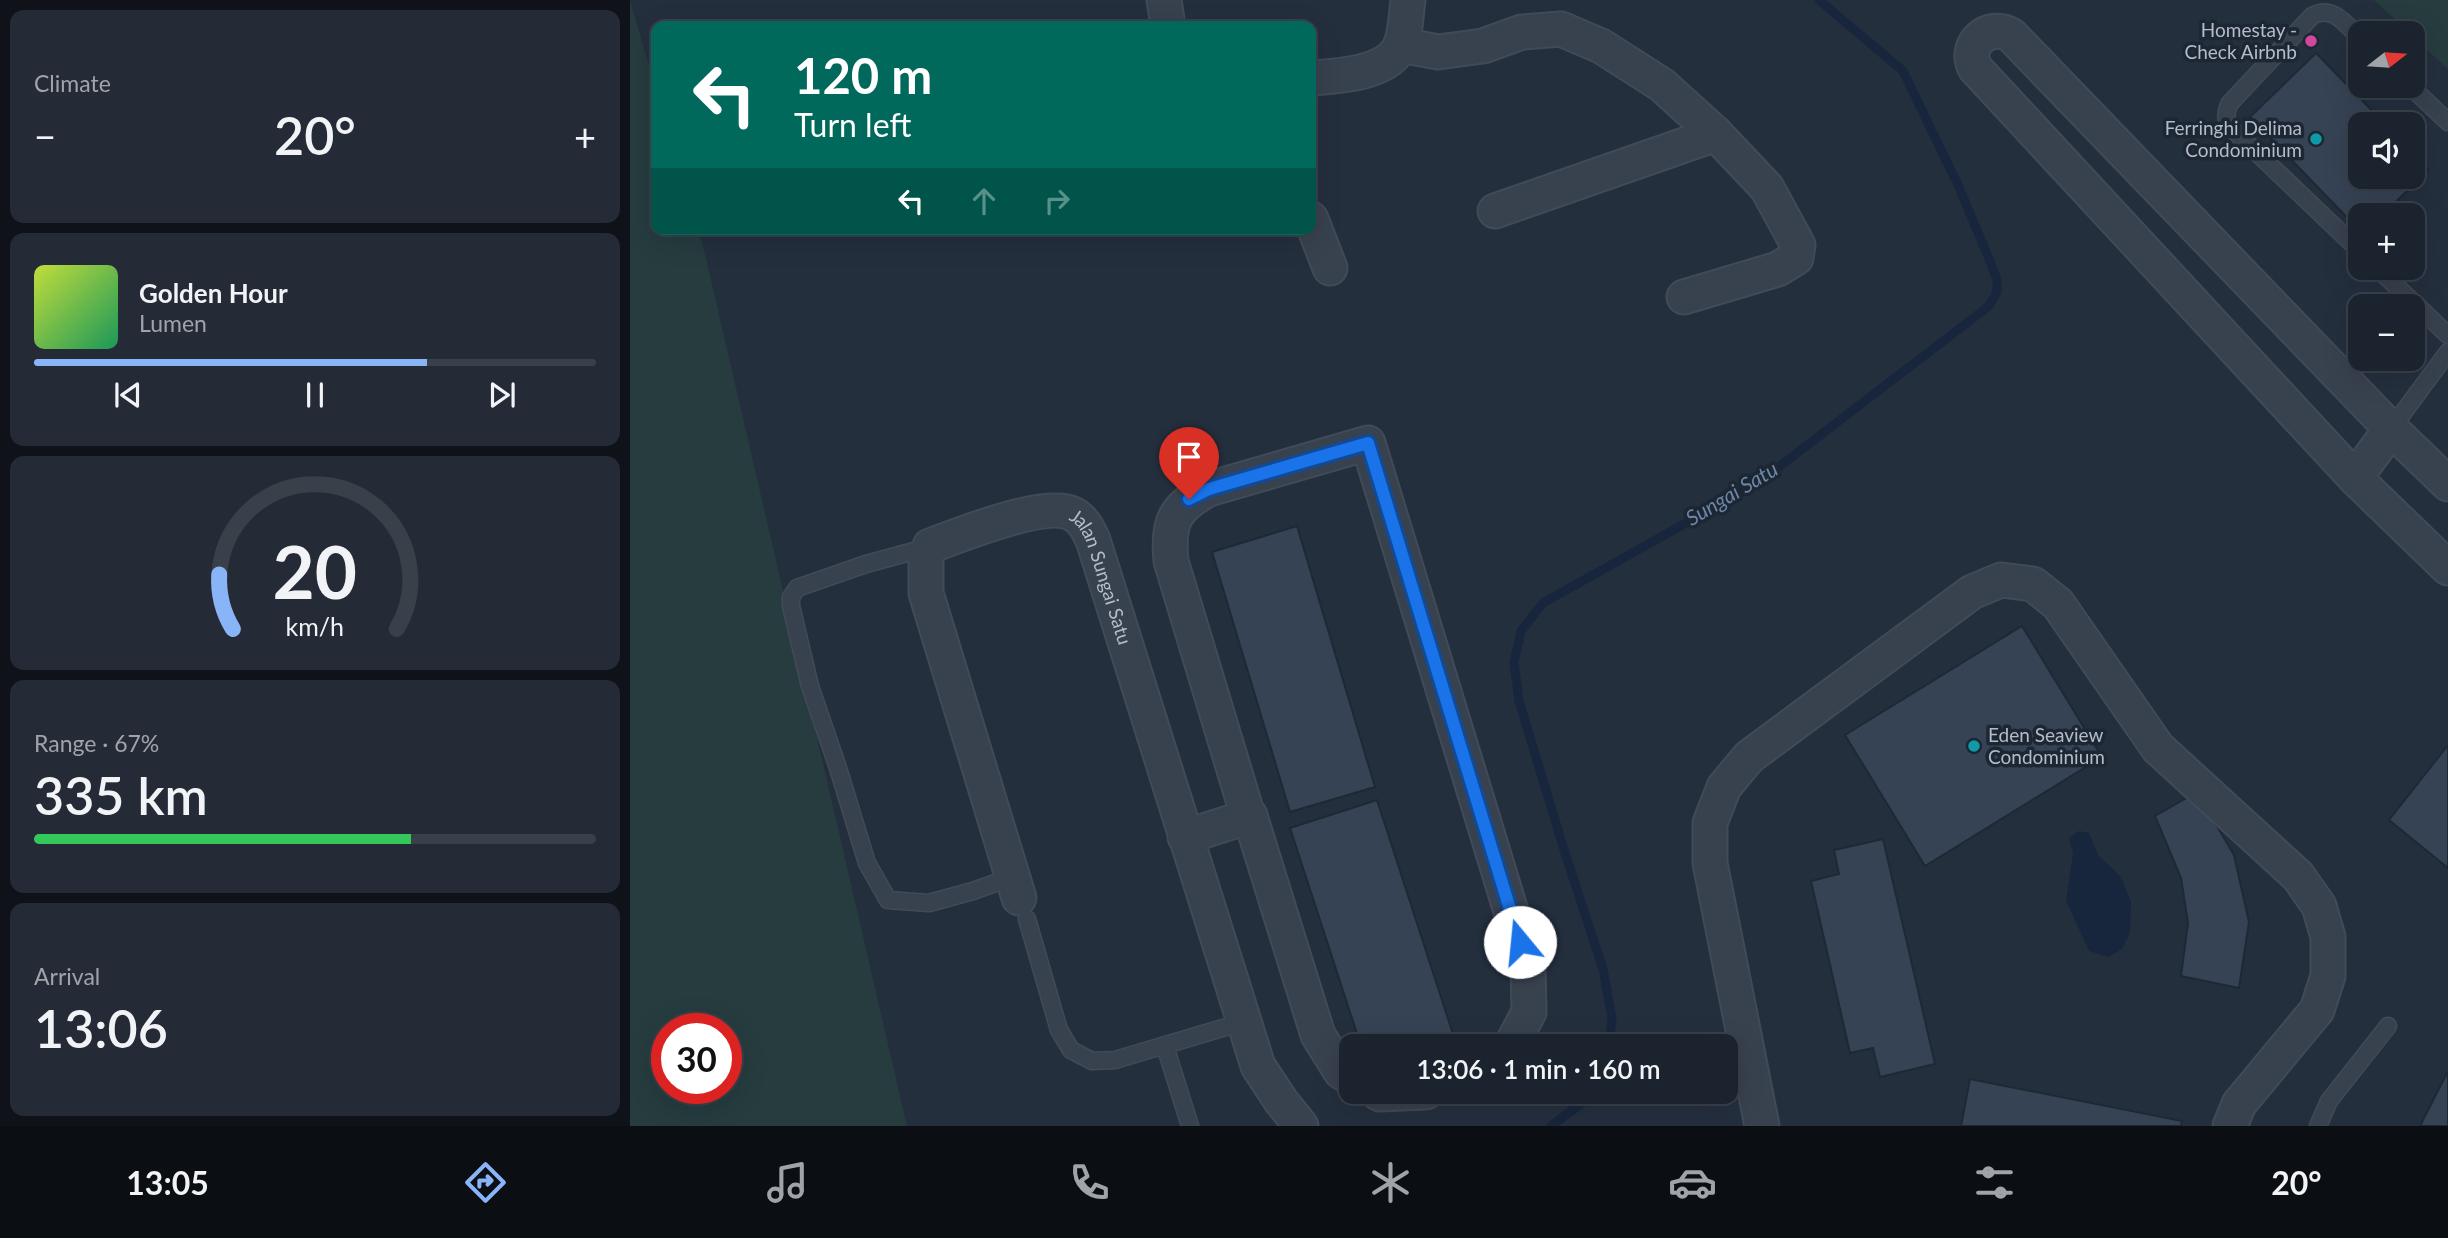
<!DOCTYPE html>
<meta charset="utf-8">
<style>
body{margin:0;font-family:Lato,sans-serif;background:#242b36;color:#f1f3f6;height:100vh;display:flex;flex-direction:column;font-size:26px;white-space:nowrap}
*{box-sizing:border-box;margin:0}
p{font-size:23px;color:#a0a4aa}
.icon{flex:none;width:38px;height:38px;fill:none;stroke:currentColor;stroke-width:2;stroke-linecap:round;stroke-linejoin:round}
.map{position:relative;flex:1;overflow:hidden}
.side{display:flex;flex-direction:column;gap:10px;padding:10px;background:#0f1319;width:630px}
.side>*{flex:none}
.top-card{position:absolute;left:21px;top:21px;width:665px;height:214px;border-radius:14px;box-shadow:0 7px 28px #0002,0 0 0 2px #39404a;background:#00695c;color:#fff;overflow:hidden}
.needle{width:46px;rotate:73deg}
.fabs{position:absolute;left:1718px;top:21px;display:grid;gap:14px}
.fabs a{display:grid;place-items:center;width:77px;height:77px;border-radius:14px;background:#1b232e;box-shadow:0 7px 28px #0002,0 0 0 2px #39404a;font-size:35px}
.speed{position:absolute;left:21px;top:1013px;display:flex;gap:14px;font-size:35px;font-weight:700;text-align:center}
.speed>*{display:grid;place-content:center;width:91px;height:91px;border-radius:50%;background:#1b232e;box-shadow:0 7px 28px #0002,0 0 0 2px #39404a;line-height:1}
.speed .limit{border:10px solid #d22;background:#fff;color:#111}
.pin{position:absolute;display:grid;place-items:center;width:60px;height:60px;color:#fff;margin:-72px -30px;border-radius:50% 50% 50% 0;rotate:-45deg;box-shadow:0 0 7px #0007}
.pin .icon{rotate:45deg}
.me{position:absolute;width:77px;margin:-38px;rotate:343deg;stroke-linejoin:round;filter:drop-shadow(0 0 5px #0008)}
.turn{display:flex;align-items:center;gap:24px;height:147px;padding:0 28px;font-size:32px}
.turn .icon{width:91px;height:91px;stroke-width:2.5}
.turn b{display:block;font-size:49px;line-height:60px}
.lanes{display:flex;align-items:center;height:66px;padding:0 28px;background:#0003;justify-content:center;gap:35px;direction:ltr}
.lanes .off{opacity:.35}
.big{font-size:52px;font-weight:600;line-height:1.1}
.side .card{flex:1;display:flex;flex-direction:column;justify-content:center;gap:10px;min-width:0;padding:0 24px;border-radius:14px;background:#242b36}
.side .dial{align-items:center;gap:0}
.dial svg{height:182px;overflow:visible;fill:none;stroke:#39404a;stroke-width:7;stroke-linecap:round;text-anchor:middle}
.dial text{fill:#f1f3f6;stroke:none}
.song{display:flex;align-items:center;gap:21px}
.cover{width:84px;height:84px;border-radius:10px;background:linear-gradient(135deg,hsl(70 70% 55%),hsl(150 70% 35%))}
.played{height:7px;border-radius:4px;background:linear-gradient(90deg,#8ab4f8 70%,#39404a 70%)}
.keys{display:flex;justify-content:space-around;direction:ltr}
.heat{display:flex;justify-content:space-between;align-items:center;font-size:38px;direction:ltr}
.charge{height:10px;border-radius:5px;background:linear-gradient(90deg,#34c759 67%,#39404a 0)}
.trip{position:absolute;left:709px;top:1034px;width:399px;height:70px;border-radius:14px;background:#1b232e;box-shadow:0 7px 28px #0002,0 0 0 2px #39404a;font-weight:600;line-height:70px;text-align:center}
.dock{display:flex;height:112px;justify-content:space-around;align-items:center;background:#0b0e12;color:#a0a4aa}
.dock .icon{width:49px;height:49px}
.dock .selected{color:#8ab4f8}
.dock b{font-size:32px;color:#f1f3f6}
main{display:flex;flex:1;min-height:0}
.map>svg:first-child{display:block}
.green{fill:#263c3f;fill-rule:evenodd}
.water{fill:#17263c}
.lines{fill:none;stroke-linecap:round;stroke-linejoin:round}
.stream{stroke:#17263c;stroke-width:9}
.building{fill:#364354;stroke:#1f2835;stroke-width:2}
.service-casing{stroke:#414a57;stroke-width:19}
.minor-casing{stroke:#414a57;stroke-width:37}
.service{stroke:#38414e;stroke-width:16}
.minor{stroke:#38414e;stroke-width:33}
.route-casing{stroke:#114b97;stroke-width:18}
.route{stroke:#1a73e8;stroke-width:12}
.hotel-dot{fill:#d1479c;stroke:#1d2633;stroke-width:2.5}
.culture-dot{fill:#0f9aa8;stroke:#1d2633;stroke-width:2.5}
.labels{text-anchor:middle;stroke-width:7;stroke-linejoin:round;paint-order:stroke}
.poi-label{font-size:19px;fill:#b4bcc9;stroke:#1d2633;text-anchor:end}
.street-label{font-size:19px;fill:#b4bcc9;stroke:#1d2633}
.water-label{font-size:21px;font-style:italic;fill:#6d86a8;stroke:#1d2633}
</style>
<main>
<section class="side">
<div class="card"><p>Climate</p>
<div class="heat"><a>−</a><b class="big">20°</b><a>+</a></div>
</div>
<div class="card">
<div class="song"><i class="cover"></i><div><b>Golden Hour</b><p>Lumen</p></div></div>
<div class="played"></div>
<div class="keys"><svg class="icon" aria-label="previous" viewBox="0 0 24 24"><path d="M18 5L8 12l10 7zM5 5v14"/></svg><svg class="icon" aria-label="pause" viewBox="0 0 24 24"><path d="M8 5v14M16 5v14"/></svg><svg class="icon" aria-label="next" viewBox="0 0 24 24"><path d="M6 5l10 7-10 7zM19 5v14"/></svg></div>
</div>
<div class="card dial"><svg viewBox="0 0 100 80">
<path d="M14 69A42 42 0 1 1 86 69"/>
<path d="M14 69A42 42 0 0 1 8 45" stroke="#8ab4f8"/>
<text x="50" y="56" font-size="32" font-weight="700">20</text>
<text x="50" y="72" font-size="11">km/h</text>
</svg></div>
<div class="card"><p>Range · 67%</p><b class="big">335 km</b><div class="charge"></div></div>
<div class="card"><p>Arrival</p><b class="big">13:06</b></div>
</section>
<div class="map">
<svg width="1818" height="1126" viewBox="0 0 1818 1126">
<rect width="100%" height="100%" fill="#242f3e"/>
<g class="green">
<polygon points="1744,0 1818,0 1818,69 1783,37 1783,33 1780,33"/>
<path d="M0,1L26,89V229H68L75,254L277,1126H0ZM37,1029H96V1088H37Z"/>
</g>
<polygon class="water" points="1449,831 1459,833 1468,855 1491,877 1501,902 1500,933 1492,949 1478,957 1459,951 1436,901 1443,853 1439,838"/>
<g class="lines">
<g class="stream">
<polyline points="979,1046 982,1018 973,969 935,853 889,701 884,662 891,631 913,603 1129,482 1359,306 1367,292 1367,280 1357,254 1328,185 1273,71 1189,0"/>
<polyline points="921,1126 962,1096 964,1092"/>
</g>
</g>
<g class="building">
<polygon points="1686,53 1755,124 1731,124 1731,177 1783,177 1783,154 1799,170 1752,215 1731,215 1731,232 1620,117"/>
<polygon points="667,526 745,787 660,812 582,552"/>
<polygon points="1392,626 1472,757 1295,866 1215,735"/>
<polygon points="1818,745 1818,868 1759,820"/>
<polygon points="1567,792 1604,855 1619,922 1609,988 1551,976 1558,923 1551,878 1525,816"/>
<polygon points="747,800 823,1034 784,1046 731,1046 660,828"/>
<polygon points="1253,839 1305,1064 1250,1077 1243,1048 1220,1053 1181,881 1209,874 1204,850"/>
<polygon points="1818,1071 1818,1126 1790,1126"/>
<polygon points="1340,1079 1552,1121 1551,1126 1331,1126"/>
</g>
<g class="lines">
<defs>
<g id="service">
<path d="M1731,39C1716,25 1703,4 1682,16L1600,103C1595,113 1595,118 1601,128L1731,252"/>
<polyline points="1780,86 1818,122"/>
<polyline points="1747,268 1818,335"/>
<polyline points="1761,429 1818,352"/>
<polyline points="299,547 236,564 167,588 161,597 161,606 180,686 208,768 237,863 258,900 299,903 343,891 382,877"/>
<polyline points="397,919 429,1030 441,1050 462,1061 485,1060 613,1022"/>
<polyline points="535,1046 560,1126"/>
<polyline points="1688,1126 1699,1101 1758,1026"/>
</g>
<g id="minor">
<polyline points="534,0 538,26"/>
<polyline points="771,45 808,52 853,46 892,32 931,29 971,46 1032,85 1086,134 1137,188 1168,245 1166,258 1148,269 1054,297"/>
<path d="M681,78C708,76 760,74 771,44C776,31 776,14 778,0"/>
<polyline points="865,211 1086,134"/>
<polyline points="681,219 700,268"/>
<polyline points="1725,478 1761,429"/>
<path d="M1818,484L1761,429L1381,35C1358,22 1333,45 1345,68L1725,478L1818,568"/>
<path d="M620,816H618L541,561C537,521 545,507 579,489L738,443L898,967L899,1012L881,1046"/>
<polyline points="620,816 688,1035 711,1072 721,1078"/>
<polyline points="555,837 620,816"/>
<path id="s1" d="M389,898L296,593V557L300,546C329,535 417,500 443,514C454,520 458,530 463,540L628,1066L651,1101L671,1126"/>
<polyline points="747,1092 750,1094 796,1092"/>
<polyline points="1132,1126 1080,863 1080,823 1094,787 1119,757 1342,592 1371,580 1403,584 1428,604 1528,748 1668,876 1689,906 1698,937 1698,976 1687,1010 1609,1104 1600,1126"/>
</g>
</defs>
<use href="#service" class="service-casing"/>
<use href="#minor" class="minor-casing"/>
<use href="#service" class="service"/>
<use href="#minor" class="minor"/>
</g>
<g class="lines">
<defs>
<polyline id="route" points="559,499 579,489 738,443 890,942"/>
</defs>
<use href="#route" class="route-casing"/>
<use href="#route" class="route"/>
</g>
<circle class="hotel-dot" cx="1681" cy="41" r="7"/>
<g class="culture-dot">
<circle cx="1686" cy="139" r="7"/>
<circle cx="1344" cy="746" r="7"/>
</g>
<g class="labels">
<g class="poi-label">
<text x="1667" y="37">Homestay -<tspan x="1667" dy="22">Check Airbnb</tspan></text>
<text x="1672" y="135">Ferringhi Delima<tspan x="1672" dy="22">Condominium</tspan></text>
<text x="1358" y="742" text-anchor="start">Eden Seaview<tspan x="1358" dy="22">Condominium</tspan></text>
</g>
<g class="street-label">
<text dy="7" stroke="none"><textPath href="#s1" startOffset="586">Jalan Sungai Satu</textPath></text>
</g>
<g class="water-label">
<text transform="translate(1102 494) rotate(-31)" y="7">Sungai Satu</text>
</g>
</g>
</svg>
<div class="fabs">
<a><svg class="needle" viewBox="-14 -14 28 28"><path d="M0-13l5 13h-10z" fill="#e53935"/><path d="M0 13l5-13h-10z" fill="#a0a4aa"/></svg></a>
<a><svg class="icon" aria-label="sound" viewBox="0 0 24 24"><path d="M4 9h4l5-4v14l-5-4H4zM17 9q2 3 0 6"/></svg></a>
<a>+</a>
<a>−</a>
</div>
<div class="speed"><div class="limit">30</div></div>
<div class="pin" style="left:559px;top:499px;background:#d93025"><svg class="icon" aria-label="arrive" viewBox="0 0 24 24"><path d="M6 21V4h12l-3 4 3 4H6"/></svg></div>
<svg class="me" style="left:890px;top:942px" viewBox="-20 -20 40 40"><circle r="19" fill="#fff"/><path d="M0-13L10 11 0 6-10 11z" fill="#1a73e8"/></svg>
<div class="trip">13:06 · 1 min · 160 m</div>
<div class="top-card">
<div class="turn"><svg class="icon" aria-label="left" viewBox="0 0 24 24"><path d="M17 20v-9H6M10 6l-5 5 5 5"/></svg><div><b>120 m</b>Turn left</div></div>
<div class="lanes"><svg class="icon" aria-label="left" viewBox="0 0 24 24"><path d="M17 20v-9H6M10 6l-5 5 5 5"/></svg><svg class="icon off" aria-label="ahead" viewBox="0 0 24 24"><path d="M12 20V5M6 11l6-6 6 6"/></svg><svg class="icon off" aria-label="right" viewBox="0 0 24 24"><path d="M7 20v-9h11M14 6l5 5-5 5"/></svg></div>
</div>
</div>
</main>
<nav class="dock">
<b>13:05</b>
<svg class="icon selected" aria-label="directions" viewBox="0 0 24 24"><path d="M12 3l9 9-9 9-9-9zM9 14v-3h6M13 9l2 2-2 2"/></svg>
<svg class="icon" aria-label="music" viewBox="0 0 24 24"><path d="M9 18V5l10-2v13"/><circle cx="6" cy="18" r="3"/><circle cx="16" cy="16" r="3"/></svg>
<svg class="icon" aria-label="phone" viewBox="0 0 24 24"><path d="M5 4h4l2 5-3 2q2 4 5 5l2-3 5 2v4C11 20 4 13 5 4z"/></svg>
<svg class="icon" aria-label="climate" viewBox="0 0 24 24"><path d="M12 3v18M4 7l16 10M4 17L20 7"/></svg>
<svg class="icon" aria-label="car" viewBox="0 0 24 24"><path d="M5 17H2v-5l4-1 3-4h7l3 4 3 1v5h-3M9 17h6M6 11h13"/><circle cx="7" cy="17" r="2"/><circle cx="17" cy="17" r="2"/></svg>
<svg class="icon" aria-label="filters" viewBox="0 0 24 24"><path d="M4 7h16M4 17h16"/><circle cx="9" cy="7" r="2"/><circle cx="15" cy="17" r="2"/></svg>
<b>20°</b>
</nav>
